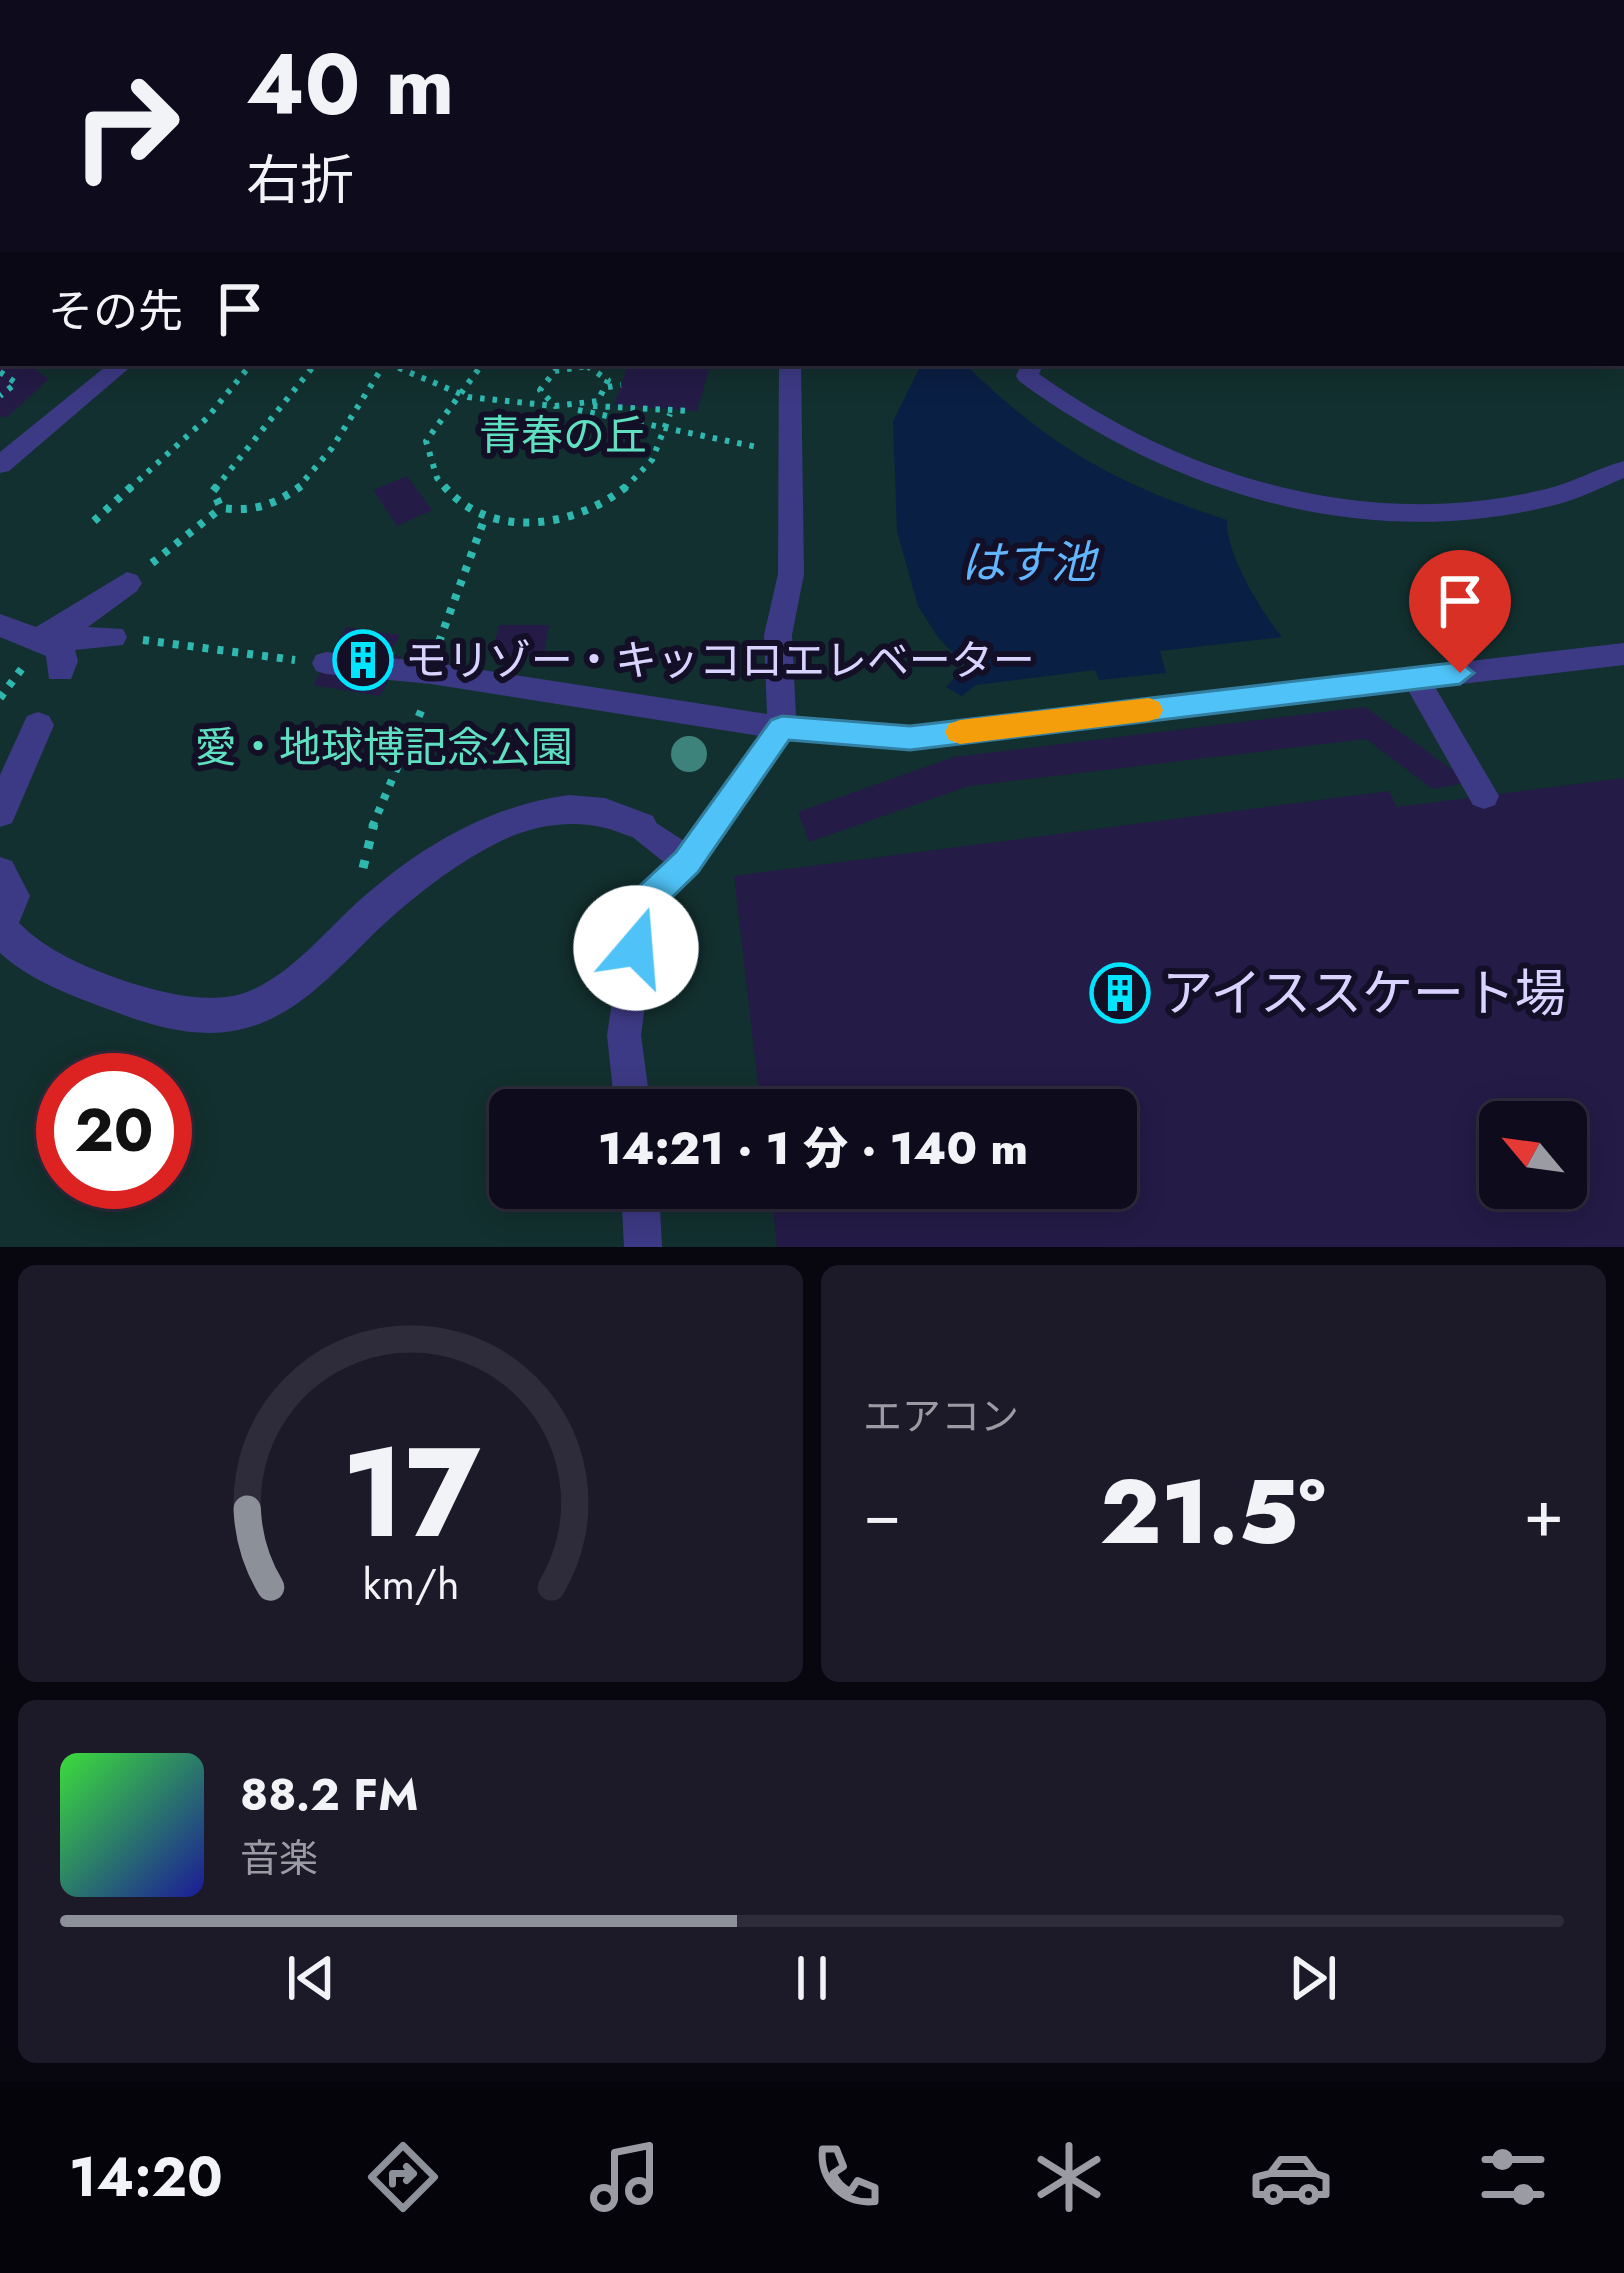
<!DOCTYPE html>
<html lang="ja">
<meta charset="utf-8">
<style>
body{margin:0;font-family:Jost,"Noto Sans JP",sans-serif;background:#1c1929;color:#f1f3f6;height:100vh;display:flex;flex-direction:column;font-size:45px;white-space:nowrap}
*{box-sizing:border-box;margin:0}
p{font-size:39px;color:#9b9ba3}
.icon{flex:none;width:66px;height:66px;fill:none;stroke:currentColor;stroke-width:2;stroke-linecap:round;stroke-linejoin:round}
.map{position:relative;height:1247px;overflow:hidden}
.sheet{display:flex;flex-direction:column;gap:18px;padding:18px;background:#08060f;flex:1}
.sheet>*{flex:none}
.banner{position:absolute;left:0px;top:0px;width:1626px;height:366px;box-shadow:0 6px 30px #0003,0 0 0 3px #2e2b3b;background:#0e0b1c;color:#f1f3f6;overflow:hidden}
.needle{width:78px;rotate:299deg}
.buttons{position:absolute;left:1479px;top:1101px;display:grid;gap:24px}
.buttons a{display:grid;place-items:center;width:108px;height:108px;border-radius:18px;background:#0e0b1c;box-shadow:0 6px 30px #0003,0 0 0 3px #2e2b3b;font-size:60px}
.speed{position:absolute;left:36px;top:1053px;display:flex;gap:24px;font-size:60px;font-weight:700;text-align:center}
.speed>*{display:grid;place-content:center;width:156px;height:156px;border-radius:50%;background:#0e0b1c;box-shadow:0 6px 30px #0003,0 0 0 3px #2e2b3b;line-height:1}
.speed .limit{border:18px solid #d22;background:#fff;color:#111}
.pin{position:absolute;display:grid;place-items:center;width:102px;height:102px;color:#fff;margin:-123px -51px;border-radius:50% 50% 50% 0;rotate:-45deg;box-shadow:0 0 12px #0007}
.pin .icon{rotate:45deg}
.me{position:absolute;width:132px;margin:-66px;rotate:18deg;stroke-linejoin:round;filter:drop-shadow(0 0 9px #0008)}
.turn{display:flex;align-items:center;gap:42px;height:252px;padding:0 48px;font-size:54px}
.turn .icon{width:156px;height:156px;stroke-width:2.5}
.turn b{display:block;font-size:84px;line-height:102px}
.then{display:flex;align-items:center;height:114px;padding:0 48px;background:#0003;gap:24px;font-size:45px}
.big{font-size:90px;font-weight:800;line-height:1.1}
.sheet .tile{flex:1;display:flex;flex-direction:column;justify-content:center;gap:18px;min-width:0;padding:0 42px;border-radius:18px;background:#1c1929}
.sheet .dial{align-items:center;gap:0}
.dial svg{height:312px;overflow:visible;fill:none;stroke:#2e2b3b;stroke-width:7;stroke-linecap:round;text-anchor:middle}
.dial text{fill:#f1f3f6;stroke:none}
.song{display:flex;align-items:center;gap:36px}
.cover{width:144px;height:144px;border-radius:18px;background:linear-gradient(135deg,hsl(120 70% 55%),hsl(240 70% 35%))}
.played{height:12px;border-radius:6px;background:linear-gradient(90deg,#8c9099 45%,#2e2b3b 45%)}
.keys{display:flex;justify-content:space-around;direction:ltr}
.heat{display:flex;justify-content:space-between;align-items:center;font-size:66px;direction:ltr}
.sheet .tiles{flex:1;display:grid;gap:18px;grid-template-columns:1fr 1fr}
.tile:last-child{grid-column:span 2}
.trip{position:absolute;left:489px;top:1089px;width:648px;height:120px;border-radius:18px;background:#0e0b1c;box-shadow:0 6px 30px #0003,0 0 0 3px #2e2b3b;font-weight:800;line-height:120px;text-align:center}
.tab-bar{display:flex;height:192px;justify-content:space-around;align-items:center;background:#06040b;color:#9b9ba3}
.tab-bar .icon{width:84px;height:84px}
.tab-bar .active{color:#8c9099}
.tab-bar b{font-size:54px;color:#f1f3f6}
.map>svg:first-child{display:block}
.green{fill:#12302f;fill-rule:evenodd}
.water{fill:#0a1f44}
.building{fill:#241b47;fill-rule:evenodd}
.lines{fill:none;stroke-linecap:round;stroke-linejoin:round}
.path-far3{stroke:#2fb8b0;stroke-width:4.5;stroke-dasharray:4.5 6;stroke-linecap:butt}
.path-far2{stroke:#2fb8b0;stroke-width:6;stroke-dasharray:4.5 8;stroke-linecap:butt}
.path-far1{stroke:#2fb8b0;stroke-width:8;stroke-dasharray:6 9;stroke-linecap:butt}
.path{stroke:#2fb8b0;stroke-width:9;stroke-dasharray:8 12;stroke-linecap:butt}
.lane{fill:#3d3a85;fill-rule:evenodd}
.street{fill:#3d3a85;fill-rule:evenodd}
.tree{fill:#3d827b}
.route{fill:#4fc3f7;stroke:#337fa1;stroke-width:3}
.slow{fill:#f59e0b}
.labels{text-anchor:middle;stroke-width:12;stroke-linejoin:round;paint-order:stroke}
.park-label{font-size:42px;fill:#5fe0c0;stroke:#130f26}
.poi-label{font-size:42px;fill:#d9d4ff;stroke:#130f26;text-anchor:start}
.water-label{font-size:45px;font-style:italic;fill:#62b6ff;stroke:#130f26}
.near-poi-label{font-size:51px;fill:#d9d4ff;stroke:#130f26;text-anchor:start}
</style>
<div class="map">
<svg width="1624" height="1247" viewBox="0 0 1624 1247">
<rect width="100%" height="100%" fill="#130f26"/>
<path class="green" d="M0,0H1624V1247H0ZM3,3H1623V363H3ZM63,1080H165V1182H63ZM510,1110H1116V1188H510ZM1500,1122H1566V1188H1500Z"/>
<path class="water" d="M922,363H964C1048,446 1115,484 1227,520C1225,553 1261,611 1282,637L1160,651L1166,673L1099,680L1095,670L976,685L962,696L946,687L965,666L937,636L918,606L897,531L893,421Z"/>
<g class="building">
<polygon points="0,363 26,363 49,379 6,418 0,416"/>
<polygon points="629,363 709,369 697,411 614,405"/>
<polygon points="533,415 561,421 553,434 524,428"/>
<polygon points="407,476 432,510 397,526 373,490"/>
<polygon points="499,625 549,625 544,655 492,655"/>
<polygon points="346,627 400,635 389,654 401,656 380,696 313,685"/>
<polygon points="1365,707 1470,782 1433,789 1366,739 969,786 809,842 798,812 954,757"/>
<path d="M1624,778V1247H777L771,1188H1116V1110H761L734,876L1389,791L1397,807ZM1500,1122H1566V1188H1500Z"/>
</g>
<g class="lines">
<g class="path-far3">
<polyline points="1153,0 1170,3"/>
<polyline points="1289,0 1296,3"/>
<polyline points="1044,3 1058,0"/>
</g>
<g class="path-far2">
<polyline points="387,363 468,397 555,406"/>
<polygon points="587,366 608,380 598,401 555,406 540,390 555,371"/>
<polyline points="0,372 16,383 0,396"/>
<polyline points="608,387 621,385"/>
<polyline points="593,406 691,411"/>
<polyline points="578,410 757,447"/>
<polyline points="129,489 207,418 252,363"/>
<polyline points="215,489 316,363"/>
<polyline points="297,489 332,448 385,363"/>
<polyline points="447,489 437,478 426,441 483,363"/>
<polyline points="624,489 652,460 670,414"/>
</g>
<g class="path-far1">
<path d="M217,486L213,491L221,508C254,512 274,505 301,486"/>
<path d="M444,486C490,541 575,528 627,486"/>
<polyline points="94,521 132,486"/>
<polyline points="152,563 221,508"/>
<polyline points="143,640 295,660"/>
<polyline points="439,642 484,520"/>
<polyline points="0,698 23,667"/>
<polyline points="372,827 424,704"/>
</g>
<polyline class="path" points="363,868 374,824"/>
<g class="lane">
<polygon points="600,0 619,0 598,3"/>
<rect x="802" y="0" width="16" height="3"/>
<polygon points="1384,0 1405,0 1407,3 1386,3"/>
<polygon points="3,3 3,13 0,14 0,4"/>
<rect x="1623" y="21" width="1" height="10"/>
<rect x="1623" y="118" width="1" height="11"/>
<polygon points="1623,151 1624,152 1624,165 1623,164"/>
<polygon points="1624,226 1624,239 1623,239 1623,226"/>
<polygon points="1623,330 1624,331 1624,345 1623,344"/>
<polygon points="110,363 135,363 9,471 0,473 0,452"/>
<polygon points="779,363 801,363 804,574 792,635 796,717 910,726 1624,643 1624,665 1435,687 1499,796 1495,805 1484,809 1473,805 1408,690 910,750 789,740 698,872 658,911 641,1035 651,1110 615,1110 607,1035 627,905 665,863 630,835 626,826 630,817 641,813 684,841 760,736 431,684 326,674 316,671 312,663 316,655 326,652 431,662 767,714 764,635 778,574"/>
<path d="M1022,363H1044L1039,374C1185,478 1368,533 1546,489C1573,483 1597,468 1624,461V478C1602,487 1579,499 1555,505C1365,553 1173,494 1019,381L1016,376Z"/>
<polygon points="621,1188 659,1188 662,1247 624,1247"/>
</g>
<g class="street">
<polygon points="127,572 137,575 142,583 137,591 88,627 123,629 127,637 123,645 75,650 78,661 71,679 49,679 46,656 0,637 0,614 36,627"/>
<polygon points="38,712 49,716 54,725 12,823 0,827 0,775 27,716"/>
<path d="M569,795L605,798L653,816L658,826L653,836C634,843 620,830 601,827C569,820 533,826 503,840C460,861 420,891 384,924C341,964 299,1018 238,1030C197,1039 151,1026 113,1011C73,996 32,982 0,953V857L12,861L30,896L19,923C47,951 85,967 122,980C158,992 210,1006 247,992C286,977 318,940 347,912C410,853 482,807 569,795Z"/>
</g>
</g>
<circle class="tree" cx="689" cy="754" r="18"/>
<polygon class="route" points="1460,662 1474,673 1460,684 910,750 789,740 698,872 658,911 648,959 636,963 625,959 620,948 631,894 676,852 771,720 782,716 910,726"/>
<polygon class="slow" points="1149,698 1159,702 1163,710 1159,718 1149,721 960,744 949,740 945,732 949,724 960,720"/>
<defs>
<symbol id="building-ring" viewBox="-11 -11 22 22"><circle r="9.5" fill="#130f26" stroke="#00e5ff" stroke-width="1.5"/><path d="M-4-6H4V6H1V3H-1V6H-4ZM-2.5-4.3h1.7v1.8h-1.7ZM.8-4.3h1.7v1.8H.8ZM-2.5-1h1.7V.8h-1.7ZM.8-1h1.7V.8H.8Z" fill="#00e5ff"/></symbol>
</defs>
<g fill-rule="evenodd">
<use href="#building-ring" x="330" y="627" width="66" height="66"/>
<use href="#building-ring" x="1087" y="960" width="66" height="66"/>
</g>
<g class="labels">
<g class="park-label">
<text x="563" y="450">青春の丘</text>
<text x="384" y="762">愛・地球博記念公園</text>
</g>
<g class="poi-label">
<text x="405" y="675">モリゾー・キッコロエレベーター</text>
</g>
<g class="water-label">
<text x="1028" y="578">はす池</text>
</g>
<g class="near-poi-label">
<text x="1162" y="1011">アイススケート場</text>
</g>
</g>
</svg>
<div class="buttons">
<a><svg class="needle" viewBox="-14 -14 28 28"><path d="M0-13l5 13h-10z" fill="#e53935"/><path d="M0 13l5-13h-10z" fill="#9b9ba3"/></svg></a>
</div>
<div class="speed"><div class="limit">20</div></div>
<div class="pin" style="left:1460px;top:673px;background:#d93025"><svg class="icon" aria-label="arrive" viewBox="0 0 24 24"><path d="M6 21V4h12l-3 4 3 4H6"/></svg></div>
<svg class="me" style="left:636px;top:948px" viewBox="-20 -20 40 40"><circle r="19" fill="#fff"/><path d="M0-13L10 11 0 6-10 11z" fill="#4fc3f7"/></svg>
<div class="trip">14:21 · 1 分 · 140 m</div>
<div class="banner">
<div class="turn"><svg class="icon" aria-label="right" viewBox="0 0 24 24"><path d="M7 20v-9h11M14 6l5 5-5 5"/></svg><div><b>40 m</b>右折</div></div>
<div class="then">その先<svg class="icon" aria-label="arrive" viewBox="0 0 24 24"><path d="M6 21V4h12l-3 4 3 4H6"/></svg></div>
</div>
</div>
<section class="sheet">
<div class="tiles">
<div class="tile dial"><svg viewBox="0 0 100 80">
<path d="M14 69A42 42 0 1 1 86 69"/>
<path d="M14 69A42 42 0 0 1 8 49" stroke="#8c9099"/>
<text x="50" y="56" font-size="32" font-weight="700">17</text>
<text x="50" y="72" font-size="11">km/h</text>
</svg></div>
<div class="tile"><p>エアコン</p>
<div class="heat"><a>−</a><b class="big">21.5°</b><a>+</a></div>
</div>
<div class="tile">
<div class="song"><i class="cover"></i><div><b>88.2 FM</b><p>音楽</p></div></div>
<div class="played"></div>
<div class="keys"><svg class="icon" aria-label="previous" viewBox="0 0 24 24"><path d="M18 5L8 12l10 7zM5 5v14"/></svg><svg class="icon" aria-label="pause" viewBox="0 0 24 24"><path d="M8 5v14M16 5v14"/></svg><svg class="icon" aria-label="next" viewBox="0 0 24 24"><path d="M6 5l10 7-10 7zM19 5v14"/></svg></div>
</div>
</div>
</section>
<nav class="tab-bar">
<b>14:20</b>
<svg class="icon active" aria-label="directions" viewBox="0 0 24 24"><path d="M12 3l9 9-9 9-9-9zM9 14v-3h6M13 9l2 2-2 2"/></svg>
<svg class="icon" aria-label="music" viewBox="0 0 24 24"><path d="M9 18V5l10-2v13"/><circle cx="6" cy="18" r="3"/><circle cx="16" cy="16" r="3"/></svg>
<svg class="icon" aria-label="phone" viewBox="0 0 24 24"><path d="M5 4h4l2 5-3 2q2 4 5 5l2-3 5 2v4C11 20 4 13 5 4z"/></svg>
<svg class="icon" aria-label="climate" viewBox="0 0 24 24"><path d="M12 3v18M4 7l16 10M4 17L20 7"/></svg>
<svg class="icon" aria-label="car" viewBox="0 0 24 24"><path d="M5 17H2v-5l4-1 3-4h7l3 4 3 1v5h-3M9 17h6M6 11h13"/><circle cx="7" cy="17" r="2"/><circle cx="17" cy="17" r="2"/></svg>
<svg class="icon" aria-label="filters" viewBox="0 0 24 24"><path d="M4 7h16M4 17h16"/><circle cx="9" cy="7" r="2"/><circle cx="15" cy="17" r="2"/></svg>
</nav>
